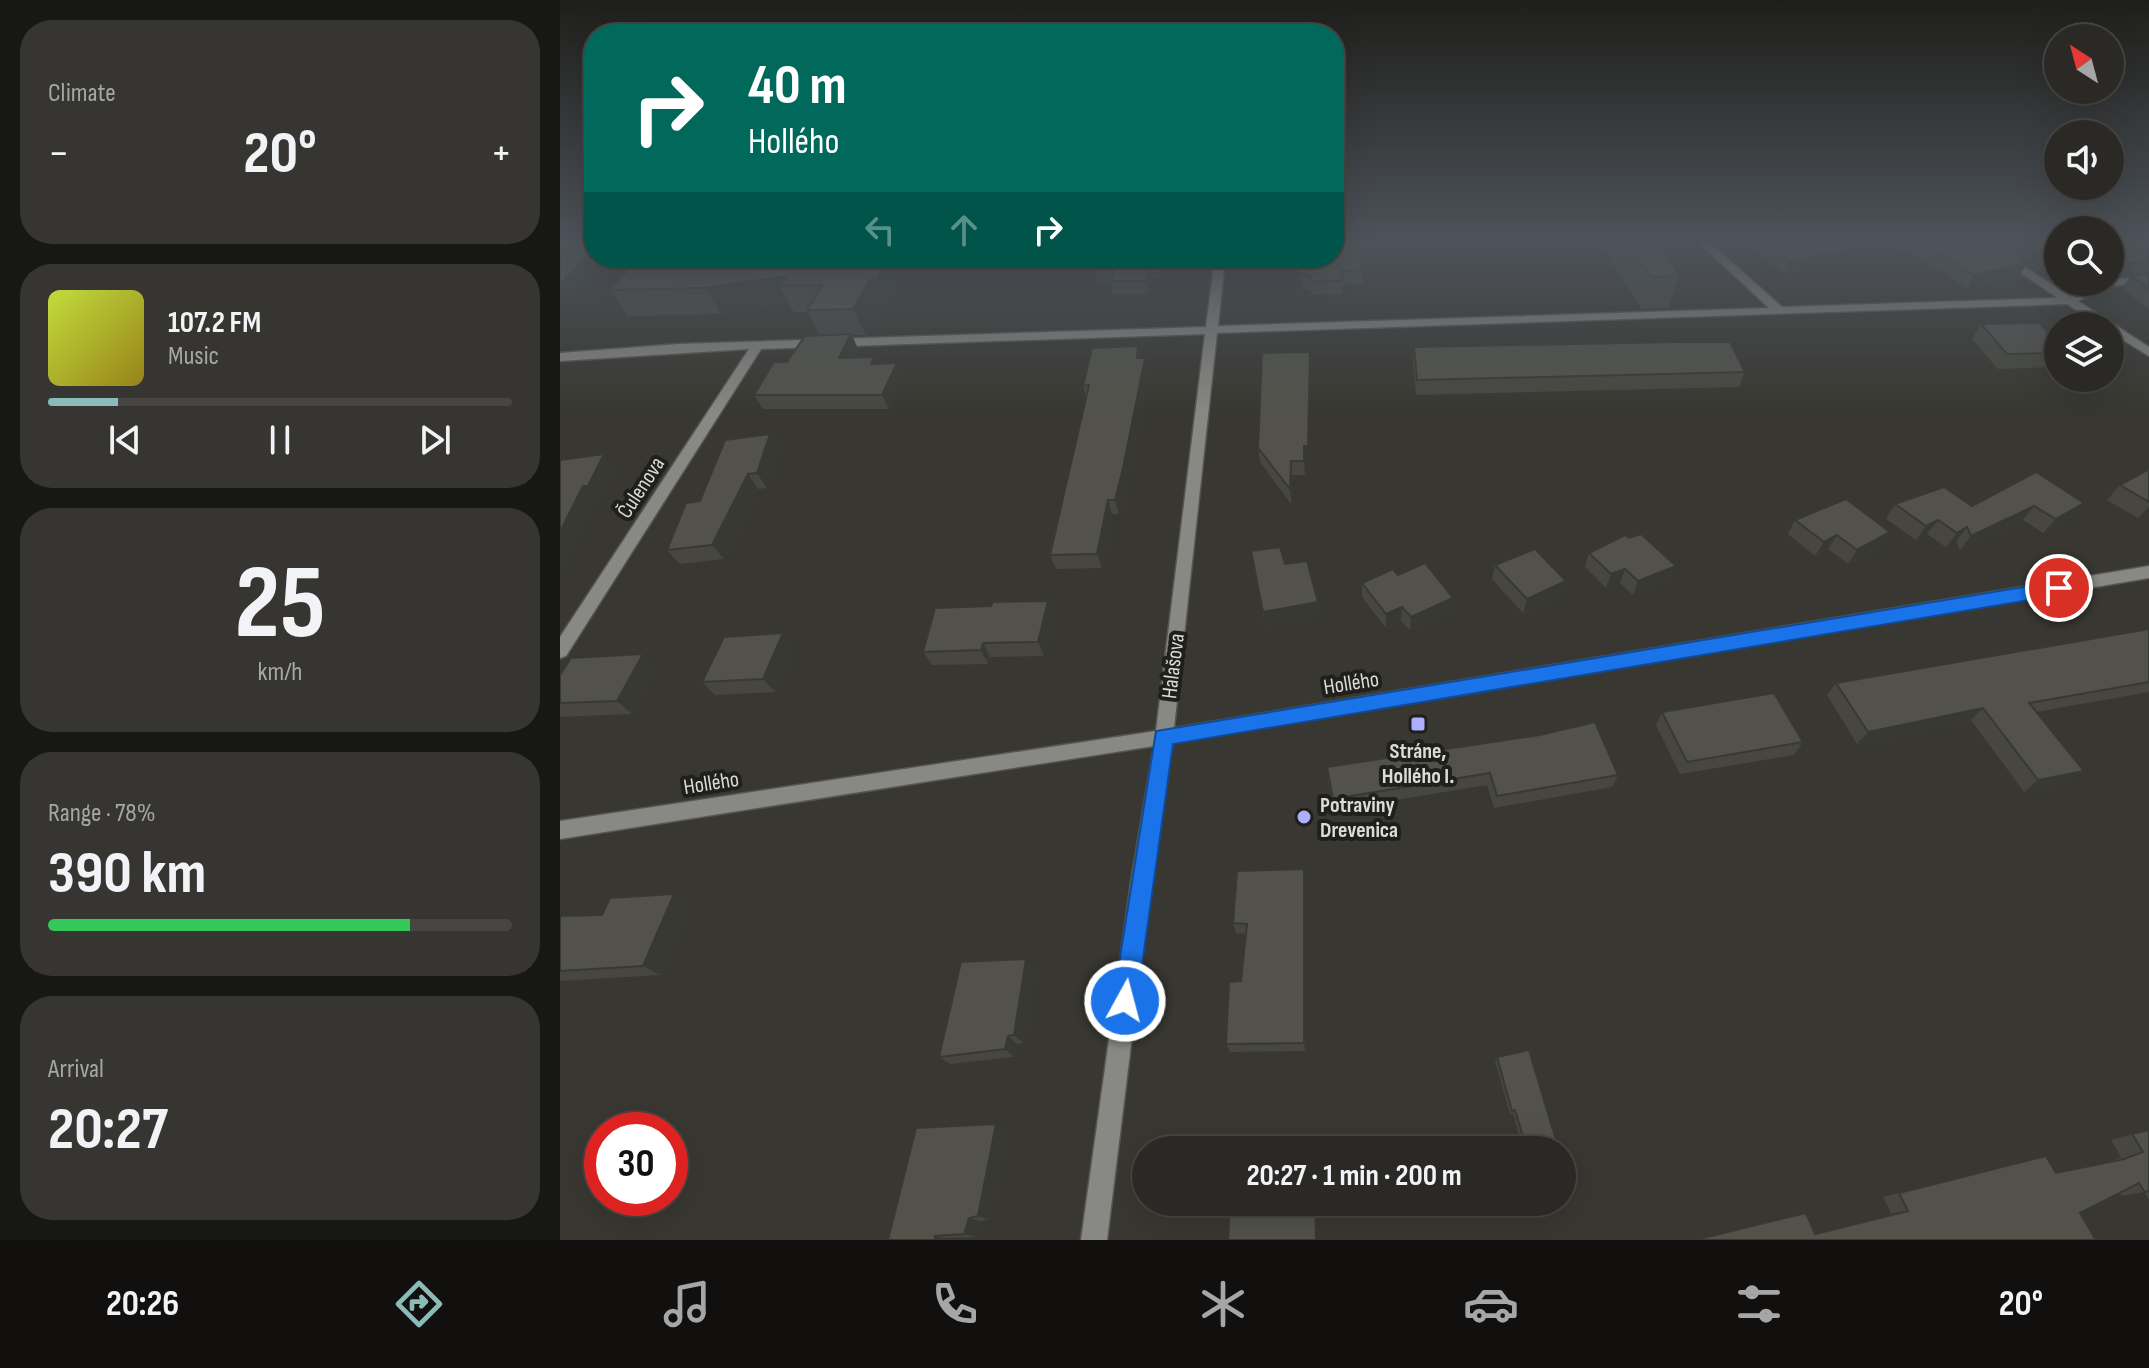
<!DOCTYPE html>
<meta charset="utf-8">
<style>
body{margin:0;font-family:"Sofia Sans Condensed",sans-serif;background:#363532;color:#f1f3f6;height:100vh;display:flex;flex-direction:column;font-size:30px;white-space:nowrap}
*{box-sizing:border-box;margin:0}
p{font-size:26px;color:#a5a6a7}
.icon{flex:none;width:44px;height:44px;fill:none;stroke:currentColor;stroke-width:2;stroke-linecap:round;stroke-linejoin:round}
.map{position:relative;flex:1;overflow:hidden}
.side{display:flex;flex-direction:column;gap:20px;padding:20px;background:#171714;width:560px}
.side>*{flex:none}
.banner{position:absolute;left:24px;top:24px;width:760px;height:244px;border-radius:32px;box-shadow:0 8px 32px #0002,0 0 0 2px #464542;background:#00695c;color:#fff;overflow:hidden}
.needle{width:52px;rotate:324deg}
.fabs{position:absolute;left:1484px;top:24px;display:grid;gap:16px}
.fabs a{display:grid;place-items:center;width:80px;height:80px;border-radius:50%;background:#2a2925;box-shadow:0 8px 32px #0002,0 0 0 2px #464542;font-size:40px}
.speed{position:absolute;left:24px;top:1112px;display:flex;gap:16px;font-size:40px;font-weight:700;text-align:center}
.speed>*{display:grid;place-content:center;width:104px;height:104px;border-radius:50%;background:#2a2925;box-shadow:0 8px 32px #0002,0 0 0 2px #464542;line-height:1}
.speed .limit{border:12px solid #d22;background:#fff;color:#111}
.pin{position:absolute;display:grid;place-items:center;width:68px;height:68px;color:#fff;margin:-34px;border:4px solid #fff;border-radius:50%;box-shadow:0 2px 8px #0007}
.me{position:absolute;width:88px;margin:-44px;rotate:7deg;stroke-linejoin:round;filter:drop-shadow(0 0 6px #0008)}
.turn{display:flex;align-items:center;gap:28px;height:168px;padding:0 32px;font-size:36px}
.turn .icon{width:104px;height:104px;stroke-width:2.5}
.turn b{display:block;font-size:56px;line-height:68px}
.lanes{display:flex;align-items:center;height:76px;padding:0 32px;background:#0003;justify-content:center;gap:40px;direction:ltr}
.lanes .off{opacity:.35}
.big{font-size:60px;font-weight:700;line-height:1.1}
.side .tile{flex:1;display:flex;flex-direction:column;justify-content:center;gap:12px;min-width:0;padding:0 28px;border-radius:32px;background:#363532}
.side .dial{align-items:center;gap:0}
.dial b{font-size:104px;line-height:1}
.song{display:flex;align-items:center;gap:24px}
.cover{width:96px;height:96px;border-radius:12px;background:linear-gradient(135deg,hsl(70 70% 55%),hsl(50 70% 35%))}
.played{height:8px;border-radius:4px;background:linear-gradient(90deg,#8bbbb9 15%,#464542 15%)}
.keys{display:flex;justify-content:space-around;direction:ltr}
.heat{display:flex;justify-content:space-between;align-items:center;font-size:44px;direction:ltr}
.charge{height:12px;border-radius:6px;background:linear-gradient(90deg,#34c759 78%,#464542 0)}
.trip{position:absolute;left:572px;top:1136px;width:444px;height:80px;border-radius:40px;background:#2a2925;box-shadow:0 8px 32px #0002,0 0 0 2px #464542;font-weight:700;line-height:80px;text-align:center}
.tab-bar{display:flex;height:128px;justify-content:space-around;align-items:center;background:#11100f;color:#a5a6a7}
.tab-bar .icon{width:56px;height:56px}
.tab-bar .active{color:#8bbbb9}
.tab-bar b{font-size:36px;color:#f1f3f6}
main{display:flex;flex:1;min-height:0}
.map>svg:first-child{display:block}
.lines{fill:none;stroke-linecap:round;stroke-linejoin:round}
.street-casing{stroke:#56554f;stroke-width:3}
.street{fill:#888884;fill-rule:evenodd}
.wall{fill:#474740}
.shaded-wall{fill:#393934}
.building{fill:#52524b;stroke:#393934;stroke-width:2}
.route{fill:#1a73e8;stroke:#114b97;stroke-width:2}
.poi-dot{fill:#acaffb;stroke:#1f1f1c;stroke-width:3}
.labels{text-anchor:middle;stroke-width:8;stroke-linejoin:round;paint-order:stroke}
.street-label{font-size:22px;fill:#dcdbd7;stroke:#1f1f1c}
.poi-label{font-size:22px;font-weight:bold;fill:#dcdbd7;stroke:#1f1f1c}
</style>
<main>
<section class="side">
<div class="tile"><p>Climate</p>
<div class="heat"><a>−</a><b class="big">20°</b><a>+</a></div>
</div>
<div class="tile">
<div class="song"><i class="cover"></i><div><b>107.2 FM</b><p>Music</p></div></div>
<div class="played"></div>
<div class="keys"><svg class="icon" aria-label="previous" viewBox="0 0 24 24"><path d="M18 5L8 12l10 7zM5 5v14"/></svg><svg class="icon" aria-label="pause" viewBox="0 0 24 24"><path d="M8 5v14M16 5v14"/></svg><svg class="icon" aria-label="next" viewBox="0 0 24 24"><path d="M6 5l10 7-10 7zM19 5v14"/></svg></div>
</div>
<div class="tile dial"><b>25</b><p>km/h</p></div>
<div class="tile"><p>Range · 78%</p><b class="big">390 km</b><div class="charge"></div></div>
<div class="tile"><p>Arrival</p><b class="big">20:27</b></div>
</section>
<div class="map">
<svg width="1589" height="1240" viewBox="0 0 1589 1240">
<rect width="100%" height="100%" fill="#383731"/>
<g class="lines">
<defs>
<polygon id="street" points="1135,239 1146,239 1222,307 1498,298 1410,239 1423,239 1511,297 1542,282 1550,282 1550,280 1589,276 1589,282 1551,286 1518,301 1589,347 1589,356 1550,332 1550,326 1540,326 1507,304 657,333 614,728 1589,566 1589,578 612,743 591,882 547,1240 521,1240 571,882 594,746 0,839 0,821 596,731 645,334 201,349 6,656 0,658 0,637 189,349 0,361 0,353 118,344 646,327 655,258 665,258 658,326 1209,308"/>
</defs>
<use href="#street" class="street-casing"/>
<use href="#street" class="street"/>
</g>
<g class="wall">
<polygon points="774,239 834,239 834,247 802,272 802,284 783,284 783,294 752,295 751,291 741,287 738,258 774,258"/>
<polygon points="1037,239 1098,239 1119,276 1109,308 1082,309"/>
<polygon points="1184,239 1287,239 1288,262 1224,274"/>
<polygon points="1328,239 1498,239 1498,265 1478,271 1467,264 1459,276 1407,288 1348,251 1340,253"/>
<polygon points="1550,239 1589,239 1589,309 1562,288 1571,276 1550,278"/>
<polygon points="351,258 329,306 322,306 306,335 292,335 298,349 294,357 318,364 344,378 329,409 203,409 194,395 227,362 260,336 248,312 234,312 229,304 161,314 68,316 50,290"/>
<polygon points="606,258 602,278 592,279 588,294 553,294 551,283 538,283 535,270"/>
<polygon points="1421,324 1498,344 1498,364 1496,367 1438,369 1412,339"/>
<polygon points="854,347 1185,372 1179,387 856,395 853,362"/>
<polygon points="750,352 749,460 745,461 745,475 732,475 731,504 700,462 698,448"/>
<polygon points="580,358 588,372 567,483 559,514 552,514 542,568 496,569 490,555 526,397 523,386"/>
<polygon points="210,434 220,449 207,488 198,489 164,559 120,564 107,550 140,501"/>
<polygon points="1589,469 1589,512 1578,518 1547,500 1560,485"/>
<polygon points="1476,472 1512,517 1483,533 1463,520 1400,550 1396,541 1386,547 1367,534 1356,540 1326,519 1335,504 1412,506"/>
<polygon points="1235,520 1330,532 1320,547 1288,564 1268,549 1255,556 1228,534"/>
<polygon points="691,551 725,564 759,616 705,626"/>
<polygon points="1029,553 1110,580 1073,595 1060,583 1046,588 1025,567"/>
<polygon points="935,565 1002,595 963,613 932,579"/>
<polygon points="838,575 891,612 850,630 841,621 826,628 802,597 802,583"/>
<polygon points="488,601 494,615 484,656 430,657 428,664 372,665 363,652"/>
<polygon points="1589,629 1589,692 1476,712 1509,782 1464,792 1411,720 1297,744 1267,695 1276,683"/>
<polygon points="234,647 215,692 155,695 142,682"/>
<polygon points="97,667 72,714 0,717 0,675"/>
<polygon points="1102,712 1243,742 1234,755 1120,774 1096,725"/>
<polygon points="767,767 1058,775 1052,787 934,808 927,785 774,810 768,780"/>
<polygon points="745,880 745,1051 670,1052 666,1044 681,981 686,934 676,933 673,923"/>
<polygon points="129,904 100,975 0,981 0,916 42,915"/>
<polygon points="475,968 463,1043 457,1044 454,1057 390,1064 379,1057"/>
<polygon points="937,1057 999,1150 963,1150 953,1113 950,1114 935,1061"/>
<polygon points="446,1130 429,1220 420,1221 416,1237 328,1240"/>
<polygon points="1589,1130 1589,1200 1584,1192 1562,1196 1560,1192 1520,1213 1255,1233 1332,1215 1323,1197 1486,1156 1496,1173 1546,1163 1561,1157 1551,1140"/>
</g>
<g class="shaded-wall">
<polygon points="827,239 834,239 834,247 802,272 799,260"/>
<polygon points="1354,239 1348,251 1340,253 1346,240"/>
<polygon points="34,249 34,258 47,258 0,308 0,284"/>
<polygon points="1294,249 1288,262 1224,274 1229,261"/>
<polygon points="1498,255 1498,265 1478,271 1486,259"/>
<polygon points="328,258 351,258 329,306 322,306 306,335 293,309 310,280"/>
<polygon points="601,258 606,258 602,278 599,266"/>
<polygon points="1467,263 1459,276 1407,288 1414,275"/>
<polygon points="589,266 592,279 588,294 585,281"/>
<polygon points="227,276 219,286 229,304 161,314 145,288"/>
<polygon points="291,334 298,349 286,372 279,358"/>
<polygon points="750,352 749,460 745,461 745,475 744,461"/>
<polygon points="585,358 588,372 567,483 559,514 555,500"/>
<polygon points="337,363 344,378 329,409 322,395"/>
<polygon points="210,434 220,449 207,488 197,473"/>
<polygon points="44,454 57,469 41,500 36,501 2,570 0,570 0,532 23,486"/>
<polygon points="731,461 732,475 731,504 730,489"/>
<polygon points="188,474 198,489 164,559 152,545"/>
<polygon points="548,500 552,514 542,568 537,554"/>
<polygon points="1524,503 1512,517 1483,533 1496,519"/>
<polygon points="1474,506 1463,520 1400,550 1411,536"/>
<polygon points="1589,507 1589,512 1578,518"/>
<polygon points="1378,520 1367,534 1356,540 1366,526"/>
<polygon points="1407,527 1396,541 1386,547 1397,533"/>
<polygon points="1330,532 1320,547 1288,564 1297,550"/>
<polygon points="1277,535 1268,549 1255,556 1264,542"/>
<polygon points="1116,566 1110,580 1073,595 1078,581"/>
<polygon points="1065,569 1060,583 1046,588 1051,574"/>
<polygon points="1006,581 1002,595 963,613 967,599"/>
<polygon points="893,598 891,612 850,630 851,617"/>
<polygon points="488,601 494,615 484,656 478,642"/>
<polygon points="758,602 759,616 705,626 703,612"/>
<polygon points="842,607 841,621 826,628 826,614"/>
<polygon points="223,633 234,647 215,692 203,679"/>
<polygon points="423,643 430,657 428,664 421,650"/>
<polygon points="83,654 97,667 72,714 57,701"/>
<polygon points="1423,708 1411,720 1297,744 1308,732"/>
<polygon points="1524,771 1509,782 1464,792 1478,780"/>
<polygon points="744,869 745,880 745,1051 744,1043"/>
<polygon points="114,894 129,904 100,975 83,966"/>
<polygon points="466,959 475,968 463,1043 454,1035"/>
<polygon points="448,1036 457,1044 454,1057 445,1049"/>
<polygon points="436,1124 446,1130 429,1220 418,1216"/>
<polygon points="409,1218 420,1221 416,1237 404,1234"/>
<polygon points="375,1236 387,1239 387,1240 375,1240"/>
</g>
<g class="building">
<polygon points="0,239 34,239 34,249 0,284"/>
<polygon points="774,239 827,239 799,260 802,270 781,271 783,280 751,282 751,277 740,273 739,258 774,258"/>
<polygon points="1066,239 1098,239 1119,276 1091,277"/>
<polygon points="1204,239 1287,239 1294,249 1229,261"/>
<polygon points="1356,239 1431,239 1467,263 1414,275"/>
<polygon points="1455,239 1498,239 1498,255 1486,259"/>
<polygon points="1550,239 1589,239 1589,262 1557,265 1550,260"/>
<polygon points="78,258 328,258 317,280 310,280 293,309 247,310 262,285 219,286 227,276 145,288 50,290"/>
<polygon points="539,258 601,258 599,266 589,266 585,281 550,281 554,270 535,270"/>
<polygon points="1589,273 1589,289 1571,275"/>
<polygon points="1479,323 1498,344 1498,353 1447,354 1421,324"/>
<polygon points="291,334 279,358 314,357 311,364 337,363 322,395 194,395 214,362 227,362 245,336"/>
<polygon points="1116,342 1170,342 1185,372 857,380 854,347"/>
<polygon points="578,346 577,358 585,358 563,468 555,500 548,500 537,554 490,555 529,385 523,386 532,348"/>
<polygon points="750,352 748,446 744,446 744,461 731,461 730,489 698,448 702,353"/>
<polygon points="210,434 197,473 188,474 152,545 107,550 126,503 140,501 165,440"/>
<polygon points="44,454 28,486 23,486 0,532 0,460"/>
<polygon points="1589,469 1589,502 1560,485"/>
<polygon points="1476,472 1524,503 1496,519 1474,506 1411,536 1407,527 1397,533 1378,520 1366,526 1335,504 1384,487 1412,506"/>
<polygon points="1286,499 1330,532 1297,550 1277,535 1264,542 1235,520"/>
<polygon points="1081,534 1116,566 1078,581 1065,569 1051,574 1029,553 1065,535 1069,538"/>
<polygon points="720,547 725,564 747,561 758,602 703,612 691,551"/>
<polygon points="975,549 1006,581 967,599 935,565"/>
<polygon points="865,563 893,598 851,617 842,607 826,614 802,583 833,569 838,575"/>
<polygon points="488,601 478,642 423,643 421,650 363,652 375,608 431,606 433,602"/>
<polygon points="1589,629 1589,682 1469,703 1524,771 1478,780 1423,708 1308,732 1276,683"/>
<polygon points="223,633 203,679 142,682 164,637"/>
<polygon points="83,654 57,701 0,703 0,675 11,658"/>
<polygon points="1214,693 1243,742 1127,762 1102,712"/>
<polygon points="1035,722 1058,775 937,796 930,773 773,799 767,767 980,735"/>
<polygon points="744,869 744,1043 666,1044 669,982 681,981 687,924 673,923 677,871"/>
<polygon points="114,894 83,966 0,971 0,916 42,915 50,898"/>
<polygon points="466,959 454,1035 448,1036 445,1049 379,1057 401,962"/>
<polygon points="969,1050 999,1150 967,1150 955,1110 952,1111 937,1057"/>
<polygon points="436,1124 418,1216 409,1218 404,1234 375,1236 375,1240 328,1240 356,1128"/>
<polygon points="1589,1130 1589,1191 1585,1192 1579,1183 1520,1213 1536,1240 1135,1240 1246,1213 1255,1234 1348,1211 1339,1193 1486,1156 1496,1173 1564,1159 1583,1152 1572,1134"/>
<polygon points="1002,1161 1006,1176 1002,1177"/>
<polygon points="670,1202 755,1202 756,1240 668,1240"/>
</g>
<linearGradient id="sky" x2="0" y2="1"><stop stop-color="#1f1e1b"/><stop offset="0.58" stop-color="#4d535a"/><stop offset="1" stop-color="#4d535a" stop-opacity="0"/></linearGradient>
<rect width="1589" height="413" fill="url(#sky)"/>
<polygon class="route" points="1499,581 1508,588 1499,595 613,744 577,1001 573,1009 565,1013 556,1009 553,1001 596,731"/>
<g class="poi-dot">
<rect x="850" y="716" width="16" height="16" rx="4"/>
<circle cx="744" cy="817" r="8"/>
</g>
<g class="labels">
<g class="street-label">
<text transform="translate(80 487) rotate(-57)" y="8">Čulenova</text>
<text transform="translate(612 666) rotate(-83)" y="8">Halašova</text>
<text transform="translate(791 682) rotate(-9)" y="8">Hollého</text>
<text transform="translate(151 782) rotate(-9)" y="8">Hollého</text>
</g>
<g class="poi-label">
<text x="858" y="758">Stráne,<tspan x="858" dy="25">Hollého I.</tspan></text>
<text x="760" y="812" text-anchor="start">Potraviny<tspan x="760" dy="25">Drevenica</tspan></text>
</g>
</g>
</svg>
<div class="fabs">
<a><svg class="needle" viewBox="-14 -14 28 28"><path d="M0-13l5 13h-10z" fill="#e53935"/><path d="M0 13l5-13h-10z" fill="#a5a6a7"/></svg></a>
<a><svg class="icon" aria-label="sound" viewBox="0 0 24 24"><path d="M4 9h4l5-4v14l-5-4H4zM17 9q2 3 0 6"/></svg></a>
<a><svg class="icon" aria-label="search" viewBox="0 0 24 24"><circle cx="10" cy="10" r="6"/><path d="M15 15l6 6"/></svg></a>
<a><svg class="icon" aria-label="layers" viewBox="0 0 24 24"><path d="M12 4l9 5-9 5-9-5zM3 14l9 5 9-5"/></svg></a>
</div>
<div class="speed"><div class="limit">30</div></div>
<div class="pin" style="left:1499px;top:588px;background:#d93025"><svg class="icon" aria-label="arrive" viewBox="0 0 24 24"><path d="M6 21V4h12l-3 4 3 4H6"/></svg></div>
<svg class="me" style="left:565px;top:1001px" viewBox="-20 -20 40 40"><circle r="17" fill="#1a73e8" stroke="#fff" stroke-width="3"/><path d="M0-11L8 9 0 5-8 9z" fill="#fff"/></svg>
<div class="trip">20:27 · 1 min · 200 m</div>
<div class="banner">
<div class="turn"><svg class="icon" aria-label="right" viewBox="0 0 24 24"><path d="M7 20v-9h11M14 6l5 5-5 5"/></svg><div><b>40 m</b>Hollého</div></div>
<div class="lanes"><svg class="icon off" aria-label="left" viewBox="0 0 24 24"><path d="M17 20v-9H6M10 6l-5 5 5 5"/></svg><svg class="icon off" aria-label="ahead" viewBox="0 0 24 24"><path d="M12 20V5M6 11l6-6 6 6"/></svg><svg class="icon" aria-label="right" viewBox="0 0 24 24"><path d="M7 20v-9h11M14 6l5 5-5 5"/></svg></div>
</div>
</div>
</main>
<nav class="tab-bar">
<b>20:26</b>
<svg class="icon active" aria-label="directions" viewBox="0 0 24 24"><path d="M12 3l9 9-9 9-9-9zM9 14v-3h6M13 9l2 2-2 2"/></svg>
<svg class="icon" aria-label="music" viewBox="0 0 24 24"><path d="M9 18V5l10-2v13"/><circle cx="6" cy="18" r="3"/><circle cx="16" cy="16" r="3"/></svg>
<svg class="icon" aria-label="phone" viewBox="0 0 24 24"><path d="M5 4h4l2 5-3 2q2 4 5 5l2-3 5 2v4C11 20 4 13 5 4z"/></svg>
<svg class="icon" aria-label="climate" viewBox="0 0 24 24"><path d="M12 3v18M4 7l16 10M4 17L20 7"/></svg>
<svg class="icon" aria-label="car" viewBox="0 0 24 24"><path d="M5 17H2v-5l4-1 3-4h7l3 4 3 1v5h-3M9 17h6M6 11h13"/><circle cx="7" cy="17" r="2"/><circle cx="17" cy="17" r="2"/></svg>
<svg class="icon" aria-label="filters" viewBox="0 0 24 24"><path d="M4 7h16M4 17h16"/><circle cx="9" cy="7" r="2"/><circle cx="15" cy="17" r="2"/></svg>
<b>20°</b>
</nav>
